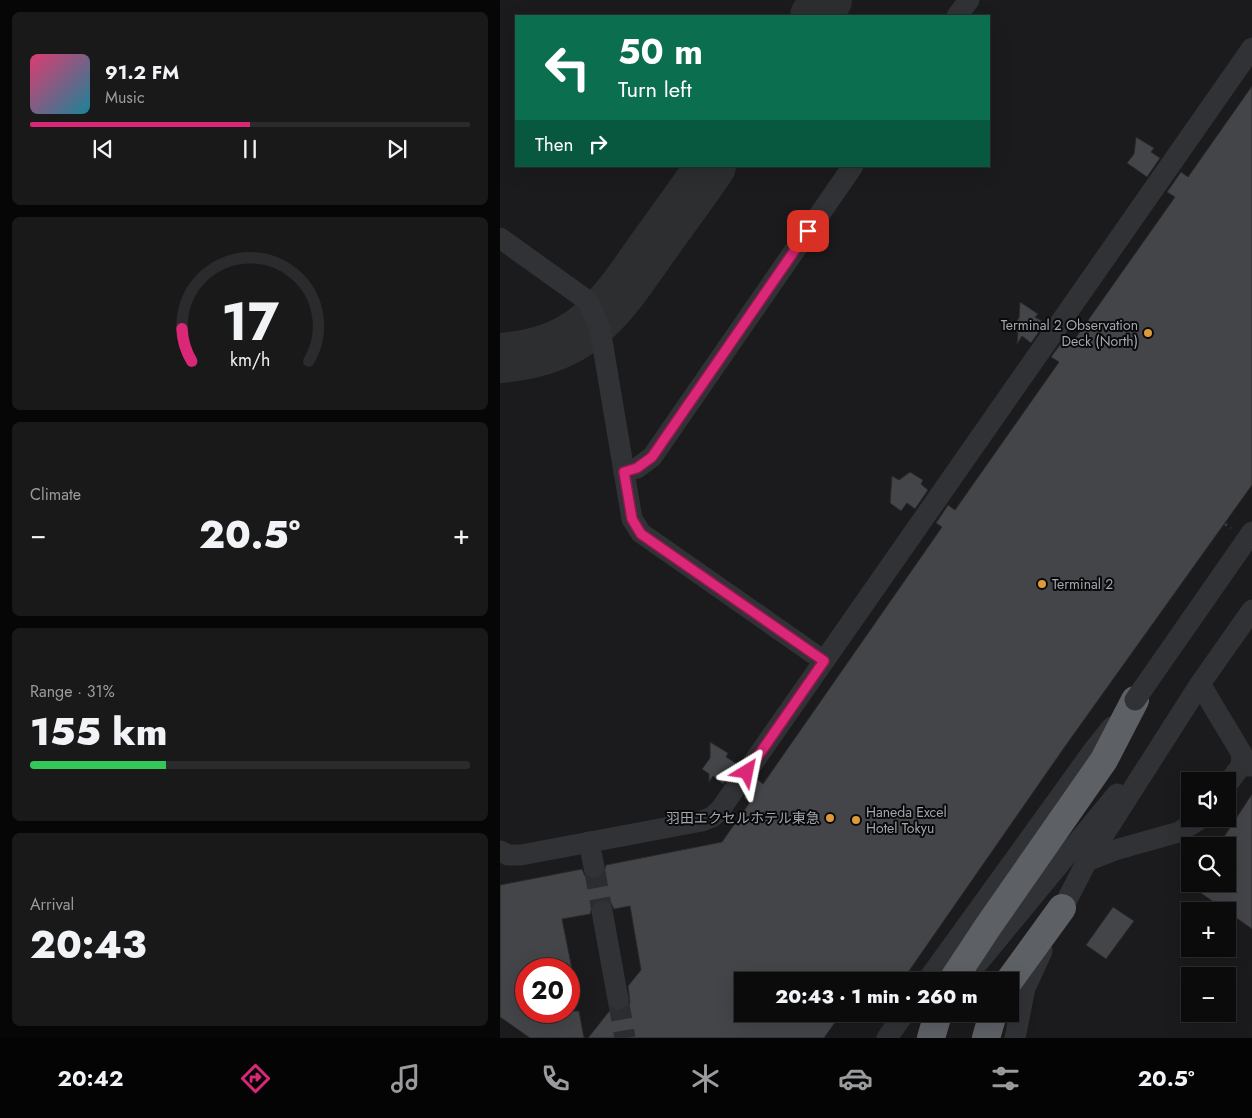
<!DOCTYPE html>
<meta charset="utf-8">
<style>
body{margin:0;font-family:Jost,"Noto Sans JP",sans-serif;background:#19191a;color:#f1f3f6;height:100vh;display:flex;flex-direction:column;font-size:19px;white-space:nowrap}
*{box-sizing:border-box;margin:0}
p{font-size:16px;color:#9a9b9d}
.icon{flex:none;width:28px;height:28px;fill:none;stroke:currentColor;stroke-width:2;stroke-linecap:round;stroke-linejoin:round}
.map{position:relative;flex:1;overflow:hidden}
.details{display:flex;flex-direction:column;gap:12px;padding:12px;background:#060607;width:500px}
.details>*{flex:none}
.top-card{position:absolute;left:15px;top:15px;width:475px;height:152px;border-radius:0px;box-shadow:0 5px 20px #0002,0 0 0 1px #2b2b2d;background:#0b6e4f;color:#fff;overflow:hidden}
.fabs{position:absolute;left:681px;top:772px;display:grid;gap:10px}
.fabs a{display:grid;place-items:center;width:55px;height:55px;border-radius:0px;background:#0b0b0c;box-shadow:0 5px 20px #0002,0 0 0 1px #2b2b2d;font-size:25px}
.speed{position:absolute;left:15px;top:958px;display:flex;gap:10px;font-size:25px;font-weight:700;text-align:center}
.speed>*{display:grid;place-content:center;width:65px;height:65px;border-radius:50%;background:#0b0b0c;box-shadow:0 5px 20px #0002,0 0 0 1px #2b2b2d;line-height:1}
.speed .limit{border:8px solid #d22;background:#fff;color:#111}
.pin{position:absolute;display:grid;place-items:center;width:42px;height:42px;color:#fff;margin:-21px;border-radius:10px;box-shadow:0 2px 8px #0006}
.me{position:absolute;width:55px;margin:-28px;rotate:35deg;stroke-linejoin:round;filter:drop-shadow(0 0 4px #0008)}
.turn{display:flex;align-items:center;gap:18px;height:105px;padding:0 20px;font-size:22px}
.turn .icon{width:65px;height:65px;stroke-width:2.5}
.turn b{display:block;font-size:35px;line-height:42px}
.then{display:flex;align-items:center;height:48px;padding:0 20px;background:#0003;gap:10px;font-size:19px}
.big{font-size:38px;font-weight:800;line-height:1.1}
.details .card{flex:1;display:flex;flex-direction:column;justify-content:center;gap:8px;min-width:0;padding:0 18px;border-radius:8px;background:#19191a}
.details .dial{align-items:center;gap:0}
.dial svg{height:130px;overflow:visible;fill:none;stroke:#2b2b2d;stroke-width:7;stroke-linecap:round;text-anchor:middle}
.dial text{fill:#f1f3f6;stroke:none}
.song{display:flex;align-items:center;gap:15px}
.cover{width:60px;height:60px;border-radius:8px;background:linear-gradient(135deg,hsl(340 70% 55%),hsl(190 70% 35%))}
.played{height:5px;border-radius:2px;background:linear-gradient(90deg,#db2777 50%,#2b2b2d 50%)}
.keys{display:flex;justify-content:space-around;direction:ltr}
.heat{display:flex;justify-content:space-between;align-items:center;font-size:28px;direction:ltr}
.charge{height:8px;border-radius:4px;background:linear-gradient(90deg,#34c759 31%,#2b2b2d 0)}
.trip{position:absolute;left:234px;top:972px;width:285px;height:50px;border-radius:0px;background:#0b0b0c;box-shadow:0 5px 20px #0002,0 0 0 1px #2b2b2d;font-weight:800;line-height:50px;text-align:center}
.tab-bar{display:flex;height:80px;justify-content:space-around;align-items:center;background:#040405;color:#9a9b9d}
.tab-bar .icon{width:35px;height:35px}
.tab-bar .active{color:#db2777}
.tab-bar b{font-size:22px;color:#f1f3f6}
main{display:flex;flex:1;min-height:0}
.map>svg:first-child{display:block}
.built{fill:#1b1b1d;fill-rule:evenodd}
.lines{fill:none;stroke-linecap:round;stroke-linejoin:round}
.taxiway{stroke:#2c2e30;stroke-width:50}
.building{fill:#434548;stroke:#29292c}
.minor-tunnel{stroke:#2c2d30;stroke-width:21;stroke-dasharray:21 11;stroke-linecap:butt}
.minor{stroke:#313235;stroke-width:21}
.highway{stroke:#5d6065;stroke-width:28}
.path-bridge{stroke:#37383c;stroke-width:3;stroke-dasharray:2.5 4;stroke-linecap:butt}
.minor-bridge{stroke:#313235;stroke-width:21}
.route-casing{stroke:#8e194d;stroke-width:12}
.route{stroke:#db2777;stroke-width:9}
.poi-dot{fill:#de9939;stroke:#0a0a0b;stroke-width:2}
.labels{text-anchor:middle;stroke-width:4;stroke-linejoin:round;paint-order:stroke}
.poi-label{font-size:14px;fill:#a2a7b0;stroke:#0a0a0b;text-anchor:end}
</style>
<main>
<section class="details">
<div class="card">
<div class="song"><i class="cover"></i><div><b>91.2 FM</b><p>Music</p></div></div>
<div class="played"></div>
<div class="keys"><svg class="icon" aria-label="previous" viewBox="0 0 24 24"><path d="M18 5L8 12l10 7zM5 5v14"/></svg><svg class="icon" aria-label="pause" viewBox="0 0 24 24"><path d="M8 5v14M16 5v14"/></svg><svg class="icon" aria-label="next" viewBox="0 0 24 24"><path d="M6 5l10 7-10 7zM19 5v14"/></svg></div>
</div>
<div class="card dial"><svg viewBox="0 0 100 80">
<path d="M14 69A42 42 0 1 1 86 69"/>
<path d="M14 69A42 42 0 0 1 8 49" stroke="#db2777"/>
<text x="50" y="56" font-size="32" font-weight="700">17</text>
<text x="50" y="72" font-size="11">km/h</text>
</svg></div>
<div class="card"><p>Climate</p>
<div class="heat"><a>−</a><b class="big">20.5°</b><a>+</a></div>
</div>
<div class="card"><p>Range · 31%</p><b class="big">155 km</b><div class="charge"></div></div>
<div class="card"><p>Arrival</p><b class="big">20:43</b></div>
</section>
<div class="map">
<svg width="752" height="1038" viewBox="0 0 752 1038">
<rect width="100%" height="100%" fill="#0f0f10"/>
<path class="built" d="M0,0H752V1038H0ZM16,16H489V166H16ZM690,781H728V819H690ZM690,846H728V884H690ZM690,911H728V949H690ZM26,969H69V1011H26ZM690,976H728V1014H690ZM242,981H510V1014H242Z"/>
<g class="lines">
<g class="taxiway">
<polyline points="315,16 327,0"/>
<path d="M0,358C81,352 108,312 151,250C171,222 191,195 211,166"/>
</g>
</g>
<g class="building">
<polygon points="752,86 752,485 566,745 402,981 381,981 369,973 363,981 242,981 242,1014 341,1014 324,1038 88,1038 111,1009 120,1011 126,1008 130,1003 128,986 141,970 130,906 114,909 111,903 100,899 94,902 90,914 62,919 72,969 26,969 26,1011 79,1011 84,1038 30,1038 0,1017 0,885 82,869 85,876 96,879 103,876 106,865 222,842 250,802 244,798 257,779 263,784 442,527 436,523 448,505 455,510 559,362 551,357 565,338 572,343 675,197 667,192 681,172 688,177"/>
<polygon points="636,137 654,148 651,152 660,158 647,177 627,163 634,154"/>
<polygon points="520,302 538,314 535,317 545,323 531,343 522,336 517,344 518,333 511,329 519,318"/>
<polygon points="410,472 423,480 421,484 428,490 415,509 407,503 401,511 390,503 392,476 399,480"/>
<polygon points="210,742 228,753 226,757 237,764 223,784 213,776 209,782 209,774 202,769 210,758"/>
<polygon points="752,794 752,929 688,884 728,884 728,846 718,846"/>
<polygon points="613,907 634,921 606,959 586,945"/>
</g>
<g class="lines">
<g class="minor-tunnel">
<polyline points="94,867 102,911"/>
<polyline points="118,999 125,1038"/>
</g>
<g class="minor">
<polyline points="457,16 469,0"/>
<polyline points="0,238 88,301 100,329 132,519 141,533 324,661"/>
<polyline points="124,472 137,468 152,457 353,166"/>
<polyline points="700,684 742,754 741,766"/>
<polyline points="728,783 741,766 752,766"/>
<polyline points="89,842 94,867"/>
<polyline points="0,851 8,855 21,855 202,821 212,817 220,810 752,48"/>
<polyline points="587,861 615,850 679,832 700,819"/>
<polyline points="102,911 118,999"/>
<polyline points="556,921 587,861 700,684 752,610"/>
<polyline points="468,975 617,794"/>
<polyline points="427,981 593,751 612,727"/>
<polyline points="387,1038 404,1014"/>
<polyline points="515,1038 525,988 542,951"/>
</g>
<g class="highway">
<polyline points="452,981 489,925 604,760 635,700"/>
<polyline points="509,981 562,908"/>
<polyline points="431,1038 438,1014"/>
<polyline points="486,1038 493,1014"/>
</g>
<polyline class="path-bridge" points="725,524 731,528"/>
<polyline class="minor-bridge" points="635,700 752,532"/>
</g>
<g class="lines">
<defs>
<polyline id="route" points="247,772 324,661 141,534 132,519 124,472 137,468 152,457 308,231"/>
</defs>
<use href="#route" class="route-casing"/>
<use href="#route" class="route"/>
</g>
<g class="poi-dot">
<circle cx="648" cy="333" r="5"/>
<circle cx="542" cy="584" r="5"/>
<circle cx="330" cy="818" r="5"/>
<circle cx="356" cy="820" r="5"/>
</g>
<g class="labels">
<g class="poi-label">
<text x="638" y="330">Terminal 2 Observation<tspan x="638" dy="16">Deck (North)</tspan></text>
<text x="552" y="589" text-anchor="start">Terminal 2</text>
<text x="366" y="817" text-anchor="start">Haneda Excel<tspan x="366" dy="16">Hotel Tokyu</tspan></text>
<text x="320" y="823">羽田エクセルホテル東急</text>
</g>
</g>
</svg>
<div class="fabs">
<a><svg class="icon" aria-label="sound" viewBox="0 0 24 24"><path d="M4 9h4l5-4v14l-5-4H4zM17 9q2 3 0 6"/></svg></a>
<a><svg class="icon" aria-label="search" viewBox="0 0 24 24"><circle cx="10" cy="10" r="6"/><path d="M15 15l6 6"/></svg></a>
<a>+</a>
<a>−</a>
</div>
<div class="speed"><div class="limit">20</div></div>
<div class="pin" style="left:308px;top:231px;background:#d93025"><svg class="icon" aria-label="arrive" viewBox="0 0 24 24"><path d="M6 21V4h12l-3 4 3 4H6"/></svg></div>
<svg class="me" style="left:247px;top:772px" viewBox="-20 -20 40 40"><path d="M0-17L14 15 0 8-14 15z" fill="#db2777" stroke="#fff" stroke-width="4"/></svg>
<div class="trip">20:43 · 1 min · 260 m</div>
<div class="top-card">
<div class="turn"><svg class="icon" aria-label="left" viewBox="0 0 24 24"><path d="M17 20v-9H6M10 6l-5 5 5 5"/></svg><div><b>50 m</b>Turn left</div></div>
<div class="then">Then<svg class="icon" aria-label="right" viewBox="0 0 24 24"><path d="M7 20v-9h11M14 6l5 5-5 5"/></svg></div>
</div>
</div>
</main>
<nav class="tab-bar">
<b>20:42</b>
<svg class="icon active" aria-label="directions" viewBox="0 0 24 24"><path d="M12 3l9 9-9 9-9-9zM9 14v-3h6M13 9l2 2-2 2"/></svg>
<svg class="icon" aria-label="music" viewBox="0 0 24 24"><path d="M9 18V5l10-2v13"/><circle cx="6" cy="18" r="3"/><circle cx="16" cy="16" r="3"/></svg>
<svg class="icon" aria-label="phone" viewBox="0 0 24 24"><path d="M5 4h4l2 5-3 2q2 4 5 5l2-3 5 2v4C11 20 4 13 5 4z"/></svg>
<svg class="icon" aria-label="climate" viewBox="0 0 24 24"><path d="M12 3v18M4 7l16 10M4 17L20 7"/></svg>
<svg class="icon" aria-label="car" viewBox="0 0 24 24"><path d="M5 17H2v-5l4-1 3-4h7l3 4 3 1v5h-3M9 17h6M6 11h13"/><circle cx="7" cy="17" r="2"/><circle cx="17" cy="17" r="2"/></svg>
<svg class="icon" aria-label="filters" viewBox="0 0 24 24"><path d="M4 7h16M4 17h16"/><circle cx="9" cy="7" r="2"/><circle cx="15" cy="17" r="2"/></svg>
<b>20.5°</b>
</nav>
